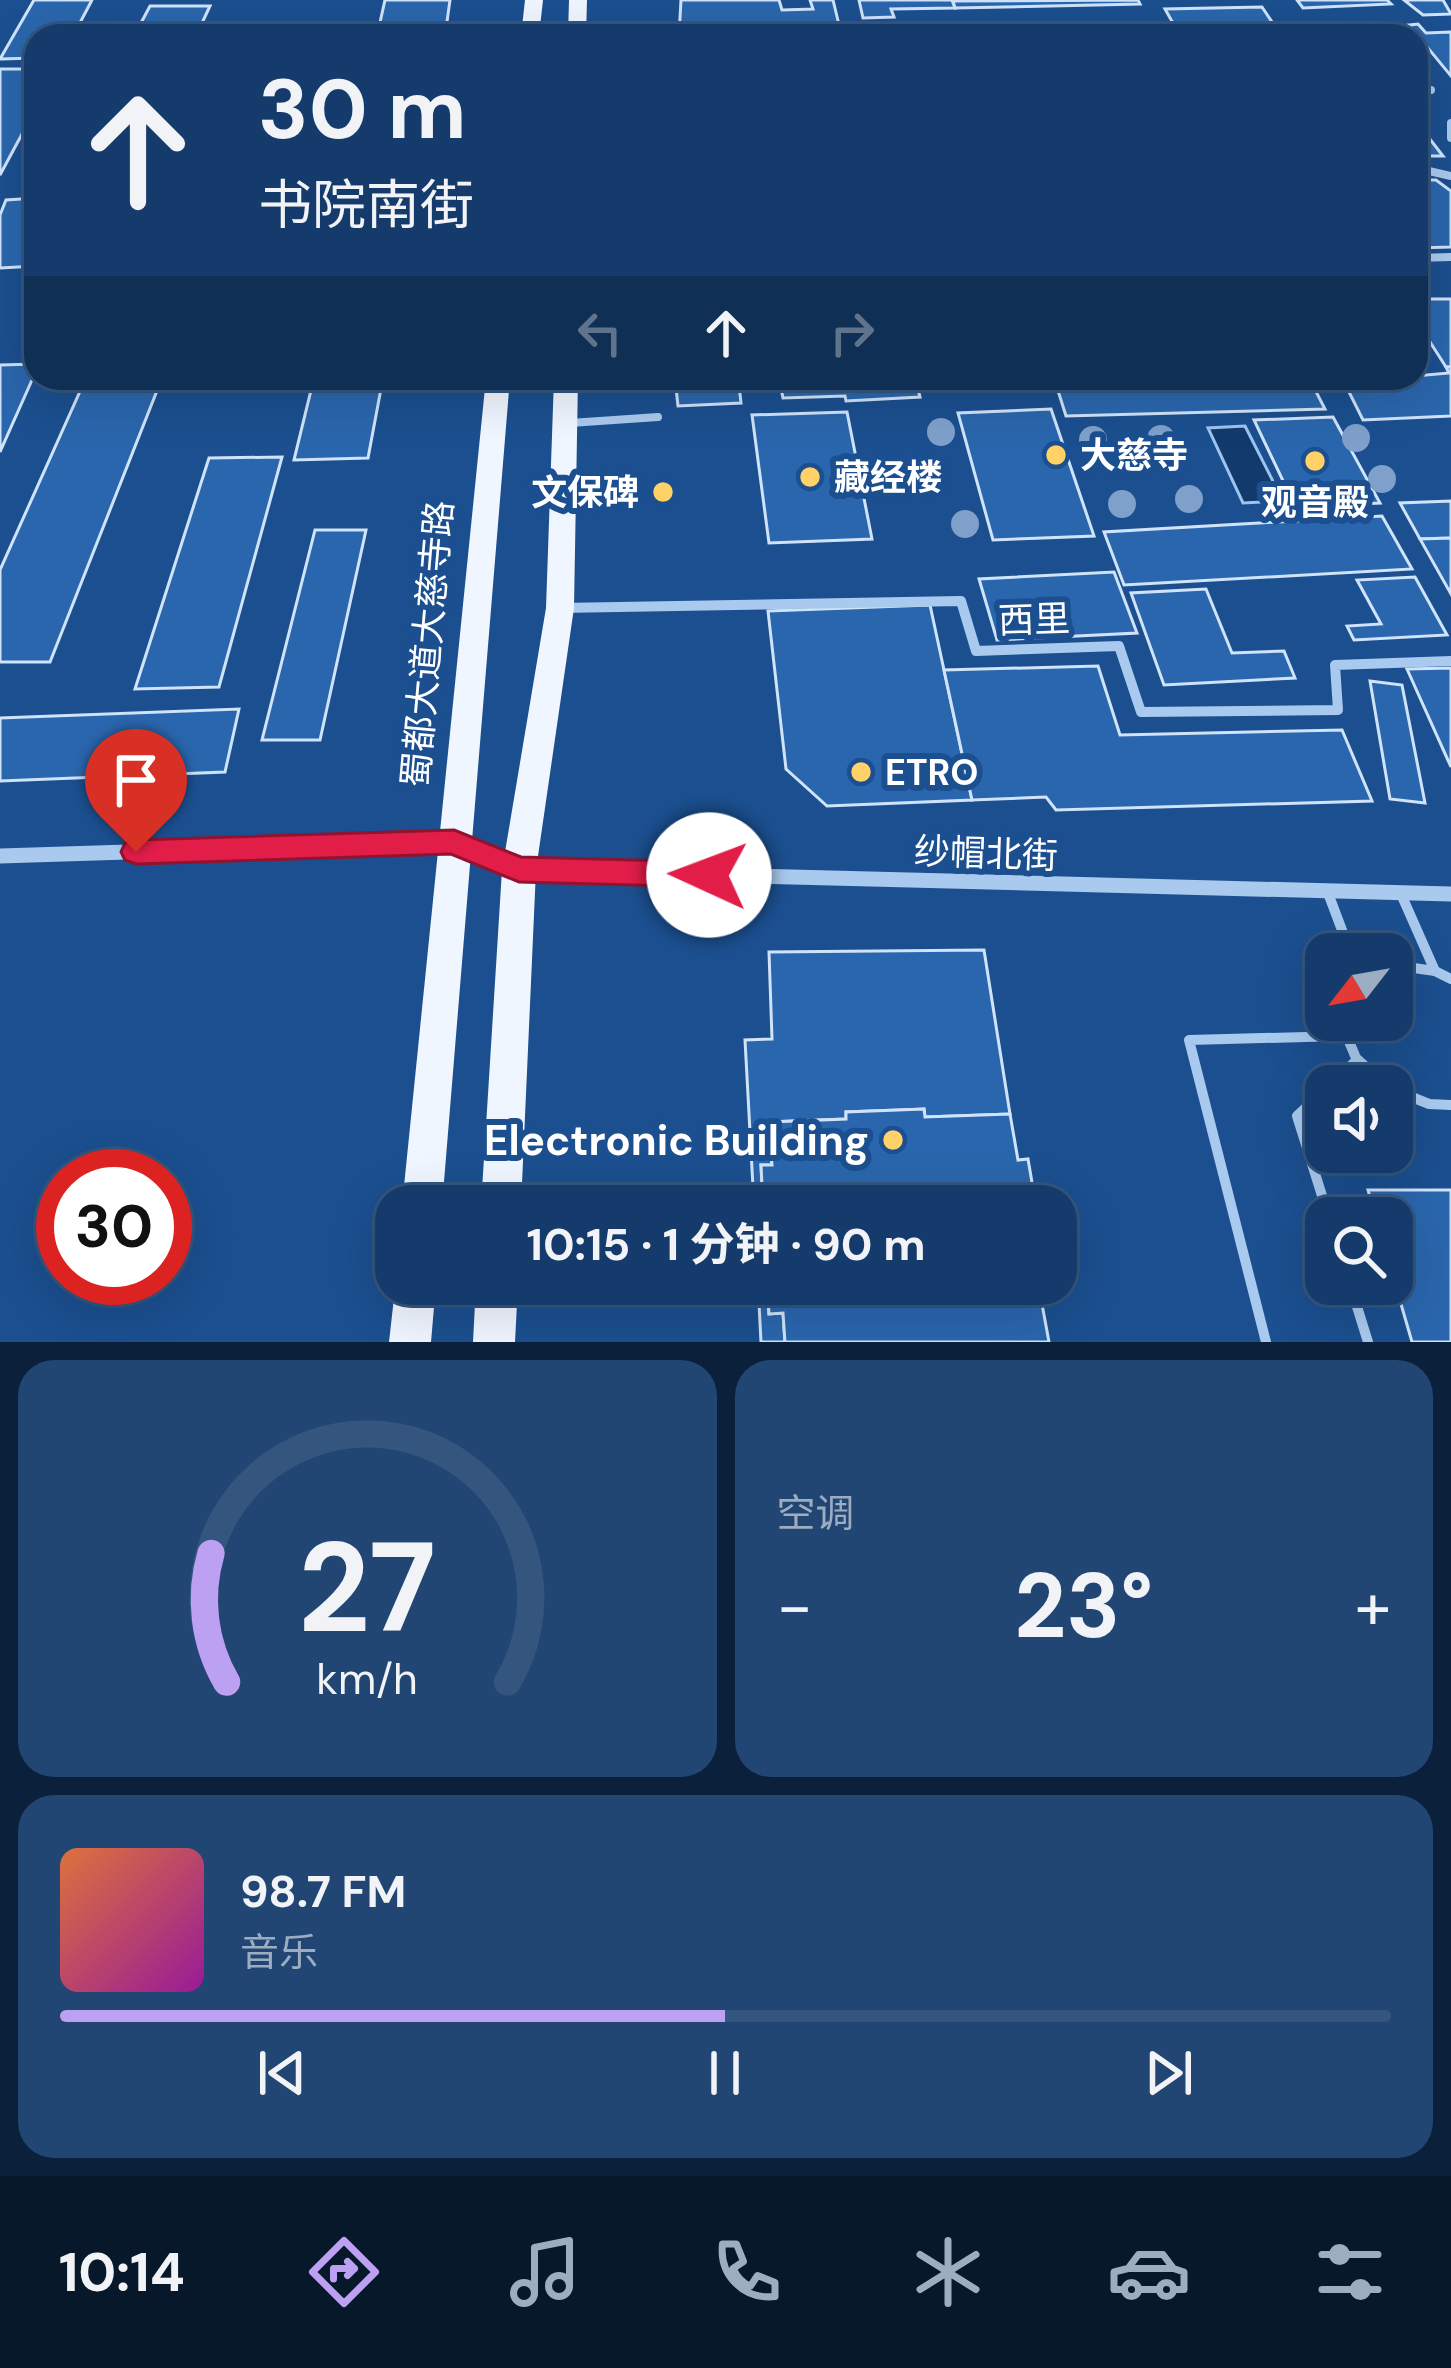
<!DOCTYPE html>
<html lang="zh">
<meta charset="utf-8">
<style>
body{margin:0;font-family:"DM Sans","Noto Sans SC",sans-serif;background:#214673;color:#f1f3f6;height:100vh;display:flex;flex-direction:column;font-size:45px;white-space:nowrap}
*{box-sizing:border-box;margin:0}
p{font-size:39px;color:#9dadc1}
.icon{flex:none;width:66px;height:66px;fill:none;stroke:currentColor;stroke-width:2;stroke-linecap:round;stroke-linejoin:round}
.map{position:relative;height:1342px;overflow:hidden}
.details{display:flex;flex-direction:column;gap:18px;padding:18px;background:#0b203b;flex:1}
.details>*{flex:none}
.top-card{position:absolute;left:24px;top:24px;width:1404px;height:366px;border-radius:36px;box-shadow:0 12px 48px #0002,0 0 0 3px #33557e;background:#143b6b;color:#f1f3f6;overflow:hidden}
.needle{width:78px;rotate:239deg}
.controls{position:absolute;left:1305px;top:933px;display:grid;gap:24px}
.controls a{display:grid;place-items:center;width:108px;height:108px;border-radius:24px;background:#143b6b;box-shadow:0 12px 48px #0002,0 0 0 3px #33557e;font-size:60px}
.speed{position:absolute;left:36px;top:1149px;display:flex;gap:24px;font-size:60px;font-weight:700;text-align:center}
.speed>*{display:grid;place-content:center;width:156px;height:156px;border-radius:50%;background:#143b6b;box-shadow:0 12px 48px #0002,0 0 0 3px #33557e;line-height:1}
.speed .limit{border:18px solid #d22;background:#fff;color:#111}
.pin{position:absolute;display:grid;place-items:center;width:102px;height:102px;color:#fff;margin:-123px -51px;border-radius:50% 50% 50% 0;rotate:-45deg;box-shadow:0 0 12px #0007}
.pin .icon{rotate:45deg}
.me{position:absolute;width:132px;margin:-66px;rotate:272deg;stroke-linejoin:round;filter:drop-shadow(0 0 9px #0008)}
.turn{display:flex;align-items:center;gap:42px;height:252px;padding:0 36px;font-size:54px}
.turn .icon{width:156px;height:156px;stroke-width:2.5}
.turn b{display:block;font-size:84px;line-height:102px}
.lanes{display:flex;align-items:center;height:114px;padding:0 36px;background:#0003;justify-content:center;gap:60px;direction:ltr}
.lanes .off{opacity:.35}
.big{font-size:90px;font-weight:700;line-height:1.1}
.details .tile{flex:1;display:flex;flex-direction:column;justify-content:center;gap:18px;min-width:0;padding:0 42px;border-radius:36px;background:#214673}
.details .dial{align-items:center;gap:0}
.dial svg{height:312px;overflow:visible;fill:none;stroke:#33557e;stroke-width:7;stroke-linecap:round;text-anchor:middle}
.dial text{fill:#f1f3f6;stroke:none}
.song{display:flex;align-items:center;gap:36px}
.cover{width:144px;height:144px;border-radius:18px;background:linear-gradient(135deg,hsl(20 70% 55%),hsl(300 70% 35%))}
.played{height:12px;border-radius:6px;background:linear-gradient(90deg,#bca0f2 50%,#33557e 50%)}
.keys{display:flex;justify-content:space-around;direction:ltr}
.heat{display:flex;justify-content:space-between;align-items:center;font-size:66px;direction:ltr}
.details .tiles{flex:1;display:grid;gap:18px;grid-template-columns:1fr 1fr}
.tile:last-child{grid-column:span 2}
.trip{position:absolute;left:375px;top:1185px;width:702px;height:120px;border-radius:36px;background:#143b6b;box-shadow:0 12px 48px #0002,0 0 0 3px #33557e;font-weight:700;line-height:120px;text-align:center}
.tab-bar{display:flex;height:192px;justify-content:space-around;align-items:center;background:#08182b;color:#9dadc1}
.tab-bar .icon{width:84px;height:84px}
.tab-bar .on{color:#bca0f2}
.tab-bar b{font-size:54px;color:#f1f3f6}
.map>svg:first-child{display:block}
.water{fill:#123a6d;stroke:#9cc4f0;stroke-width:3}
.building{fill:#2a66ad;stroke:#cfe3fa;stroke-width:3}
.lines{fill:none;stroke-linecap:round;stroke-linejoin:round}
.lane-far1{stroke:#a9c9ee;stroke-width:8}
.lane{stroke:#a9c9ee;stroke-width:10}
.street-far2{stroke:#a9c9ee;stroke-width:8}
.street-far1{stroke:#a9c9ee;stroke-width:10}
.street{stroke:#a9c9ee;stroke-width:15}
.primary{fill:#f0f6ff;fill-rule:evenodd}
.tree{fill:#7ea0ca}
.route{fill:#e11d48;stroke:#92132f;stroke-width:3}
.poi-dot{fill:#ffd166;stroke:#1b4f8f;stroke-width:4.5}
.labels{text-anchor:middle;stroke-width:12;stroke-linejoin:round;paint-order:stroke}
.poi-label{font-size:36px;font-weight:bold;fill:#fff;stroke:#1b4f8f;text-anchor:start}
.street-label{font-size:36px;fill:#fff;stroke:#1b4f8f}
.near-poi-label{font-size:42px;font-weight:bold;fill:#fff;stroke:#1b4f8f;text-anchor:end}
</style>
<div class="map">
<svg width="1451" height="1342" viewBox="0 0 1451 1342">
<rect width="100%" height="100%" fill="#1b4f8f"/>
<polygon class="water" points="1245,426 1283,501 1243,503 1208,428"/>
<g class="building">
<polygon points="34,0 92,0 73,36 36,36 36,58 0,59"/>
<polygon points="385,0 450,0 445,36 377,36"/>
<polygon points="681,0 779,0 782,10 813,9 810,0 833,0 841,33 897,36 679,36"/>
<polygon points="859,0 952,0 955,8 891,9 894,17 863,18"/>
<polygon points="1138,0 1140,4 955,8 953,1"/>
<polygon points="1297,0 1387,0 1391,4 1303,8"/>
<polygon points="1404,0 1443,0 1451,14 1423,15"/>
<polygon points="150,6 210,6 196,36 134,36"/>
<polygon points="1262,7 1278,31 1178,32 1165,9"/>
<polygon points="1418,24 1426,33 1451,32 1451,76 1409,25"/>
<polygon points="1117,26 1122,36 981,36 978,29"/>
<polygon points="1358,27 1365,36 1322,36 1317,29"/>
<polygon points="0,69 36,69 36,108 0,175"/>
<polygon points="1416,121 1443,156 1416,156"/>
<polygon points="1416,180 1436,180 1451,191 1451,247 1416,248"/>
<polygon points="36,198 36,266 0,268 0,215 6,200"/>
<polygon points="1416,299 1451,299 1451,367 1446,367 1430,342 1416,342"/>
<polygon points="36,364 36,371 0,452 0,365"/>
<polygon points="1446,367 1451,367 1451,416 1363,420 1345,384 1396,383 1393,378 1449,373"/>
<polygon points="86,378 162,378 50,662 0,662 0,570"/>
<polygon points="314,378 383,378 368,458 294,460"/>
<polygon points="915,378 920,397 846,401 845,396 783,398 780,383"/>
<polygon points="1054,378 1309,378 1325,409 1066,416"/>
<polygon points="739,385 741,403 678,406 676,388"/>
<polygon points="1051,409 1094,536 993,540 958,413"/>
<polygon points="847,412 872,539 769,543 752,415"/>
<polygon points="1333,417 1380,503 1295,506 1254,420"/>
<polygon points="282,457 219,687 135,689 209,458"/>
<polygon points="1451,501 1451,538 1420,539 1400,503"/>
<polygon points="1382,516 1412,569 1124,585 1104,532"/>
<polygon points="315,530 366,530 320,740 262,740"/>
<polygon points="1451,538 1451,594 1420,539"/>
<polygon points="1114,572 1137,633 997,640 979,579"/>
<polygon points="1415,577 1447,635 1354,640 1347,626 1381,624 1357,580"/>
<polygon points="1206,589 1232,653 1284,651 1295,678 1164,685 1131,593"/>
<polygon points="930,605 972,800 827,806 786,769 768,611"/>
<polygon points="1098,666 1120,735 1342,730 1372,801 1056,810 1046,797 972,800 944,670"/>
<polygon points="1451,668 1451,767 1407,669"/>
<polygon points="1370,681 1402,685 1425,803 1390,799"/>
<polygon points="239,709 225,772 0,781 0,718"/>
<polygon points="984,950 1010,1114 925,1117 924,1109 846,1112 846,1119 769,1122 772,1165 761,1165 763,1206 754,1206 745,1040 772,1039 769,952"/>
<polygon points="924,1109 925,1117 1010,1114 1018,1160 1028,1159 1036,1206 763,1206 761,1165 772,1165 769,1122 846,1119 846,1112"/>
<polygon points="1368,1190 1451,1190 1451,1342 1412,1342 1392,1273 1392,1218 1376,1218"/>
<polygon points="758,1284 767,1284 769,1314 783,1313 785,1342 761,1342"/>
<polygon points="767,1284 1051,1284 1054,1303 1042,1304 1049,1342 785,1342 783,1313 769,1314"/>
</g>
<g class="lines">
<polyline class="lane-far1" points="570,423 658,417"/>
<g class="lane">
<polyline points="1328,893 1351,954"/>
<polyline points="1401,894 1435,971"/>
<polyline points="1392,965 1435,971 1451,979"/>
<polyline points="1340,1020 1356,1058 1387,1086"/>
<polyline points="1329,1086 1357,1060"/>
<polyline points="1326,1089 1297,1116 1329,1218"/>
<polyline points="1392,1089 1429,1104 1451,1105"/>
<polyline points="1350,1284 1368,1342"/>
<polyline points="1266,1342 1189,1040 1342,1036"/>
</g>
<g class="street-far2">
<polyline points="1416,91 1431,90"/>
<polyline points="1451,123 1451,138"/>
<polyline points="1416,168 1451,176"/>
<polyline points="1416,258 1451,257"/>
</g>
<polyline class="street-far1" points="560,608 961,601 976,651 1119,646 1141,712 1338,710 1335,665 1451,661"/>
<polyline class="street" points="0,856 454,842 519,870 1451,894"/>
<g class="primary">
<polygon points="525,0 543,0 539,36 521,36"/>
<polygon points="569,0 587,0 586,36 568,36"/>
<polygon points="486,378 510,378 442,1206 402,1206"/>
<polygon points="554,378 578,378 574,608 536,870 521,1206 481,1206 502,870 546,608"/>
<polygon points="396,1280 396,1284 436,1284 431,1342 389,1342"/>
<polygon points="476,1284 518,1284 515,1342 473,1342"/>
</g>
</g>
<g class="tree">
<circle cx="941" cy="432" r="14"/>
<circle cx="1356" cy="438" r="14"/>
<circle cx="1161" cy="439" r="14"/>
<circle cx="1093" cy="440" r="14"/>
<circle cx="1382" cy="479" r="14"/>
<circle cx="1189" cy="499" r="14"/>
<circle cx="1122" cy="504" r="14"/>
<circle cx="965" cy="524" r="14"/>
</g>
<polygon class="route" points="454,830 521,857 709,862 720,866 724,875 720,884 709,887 519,882 451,854 136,864 125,860 121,852 125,843 136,840"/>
<g class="poi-dot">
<circle cx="1056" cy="455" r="12"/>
<circle cx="1315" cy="461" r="12"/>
<circle cx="810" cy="477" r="12"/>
<circle cx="663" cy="492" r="12"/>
<circle cx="861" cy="772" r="12"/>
<circle cx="893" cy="1140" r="12"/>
</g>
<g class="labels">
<g class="poi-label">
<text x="1080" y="468">大慈寺</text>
<text x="834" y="490">藏经楼</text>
<text x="639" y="505" text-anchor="end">文保碑</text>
<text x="1315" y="515" text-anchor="middle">观音殿</text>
<text x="885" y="785">ETRO</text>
</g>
<g class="street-label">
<text transform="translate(1034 619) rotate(-2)" y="13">西里</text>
<text transform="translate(427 644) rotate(-85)" y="13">蜀都大道大慈寺路</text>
<text transform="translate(986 853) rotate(2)" y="13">纱帽北街</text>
</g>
<g class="near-poi-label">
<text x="869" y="1155">Electronic Building</text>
</g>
</g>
</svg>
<div class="controls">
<a><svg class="needle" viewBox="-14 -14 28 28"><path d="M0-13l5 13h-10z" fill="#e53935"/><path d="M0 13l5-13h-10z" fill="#9dadc1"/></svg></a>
<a><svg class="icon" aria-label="sound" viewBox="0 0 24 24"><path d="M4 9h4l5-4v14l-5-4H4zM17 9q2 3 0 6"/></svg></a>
<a><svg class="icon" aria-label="search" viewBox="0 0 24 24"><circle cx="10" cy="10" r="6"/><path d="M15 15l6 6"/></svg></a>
</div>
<div class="speed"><div class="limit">30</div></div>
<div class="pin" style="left:136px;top:852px;background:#d93025"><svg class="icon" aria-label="arrive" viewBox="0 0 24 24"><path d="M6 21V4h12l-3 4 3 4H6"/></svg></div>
<svg class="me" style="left:709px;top:875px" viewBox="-20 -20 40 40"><circle r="19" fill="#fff"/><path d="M0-13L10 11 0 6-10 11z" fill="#e11d48"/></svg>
<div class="trip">10:15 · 1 分钟 · 90 m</div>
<div class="top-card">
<div class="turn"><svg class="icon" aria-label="ahead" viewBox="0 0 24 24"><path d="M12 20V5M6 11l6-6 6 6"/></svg><div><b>30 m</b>书院南街</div></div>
<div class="lanes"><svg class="icon off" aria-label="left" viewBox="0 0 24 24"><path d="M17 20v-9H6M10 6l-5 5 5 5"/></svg><svg class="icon" aria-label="ahead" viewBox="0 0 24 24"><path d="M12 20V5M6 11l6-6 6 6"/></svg><svg class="icon off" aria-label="right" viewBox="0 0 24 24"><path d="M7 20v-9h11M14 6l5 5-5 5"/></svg></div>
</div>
</div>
<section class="details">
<div class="tiles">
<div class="tile dial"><svg viewBox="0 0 100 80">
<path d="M14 69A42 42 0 1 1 86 69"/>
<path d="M14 69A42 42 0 0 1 10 36" stroke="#bca0f2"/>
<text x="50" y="56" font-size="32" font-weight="700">27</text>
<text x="50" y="72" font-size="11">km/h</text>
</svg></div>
<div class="tile"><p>空调</p>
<div class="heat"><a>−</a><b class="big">23°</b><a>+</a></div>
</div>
<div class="tile">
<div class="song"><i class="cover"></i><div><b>98.7 FM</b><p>音乐</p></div></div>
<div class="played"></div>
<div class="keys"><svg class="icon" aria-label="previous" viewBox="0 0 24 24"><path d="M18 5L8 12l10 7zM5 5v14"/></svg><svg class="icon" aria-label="pause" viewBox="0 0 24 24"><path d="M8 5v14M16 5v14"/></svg><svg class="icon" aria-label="next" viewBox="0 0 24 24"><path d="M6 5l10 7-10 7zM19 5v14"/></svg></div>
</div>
</div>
</section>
<nav class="tab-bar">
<b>10:14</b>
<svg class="icon on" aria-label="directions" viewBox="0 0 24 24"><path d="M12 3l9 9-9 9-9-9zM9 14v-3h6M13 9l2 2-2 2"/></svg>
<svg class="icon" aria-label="music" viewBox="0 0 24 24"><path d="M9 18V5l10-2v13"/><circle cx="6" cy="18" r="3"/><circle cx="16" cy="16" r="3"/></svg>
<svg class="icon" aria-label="phone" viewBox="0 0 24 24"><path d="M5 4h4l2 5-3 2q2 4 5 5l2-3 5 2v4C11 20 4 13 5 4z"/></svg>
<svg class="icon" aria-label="climate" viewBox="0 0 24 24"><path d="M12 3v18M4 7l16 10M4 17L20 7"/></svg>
<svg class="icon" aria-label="car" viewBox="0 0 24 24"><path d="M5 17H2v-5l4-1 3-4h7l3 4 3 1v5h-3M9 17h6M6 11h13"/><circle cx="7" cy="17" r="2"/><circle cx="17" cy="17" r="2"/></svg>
<svg class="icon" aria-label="filters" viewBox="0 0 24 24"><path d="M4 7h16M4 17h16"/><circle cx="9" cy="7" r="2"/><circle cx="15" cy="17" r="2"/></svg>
</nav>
